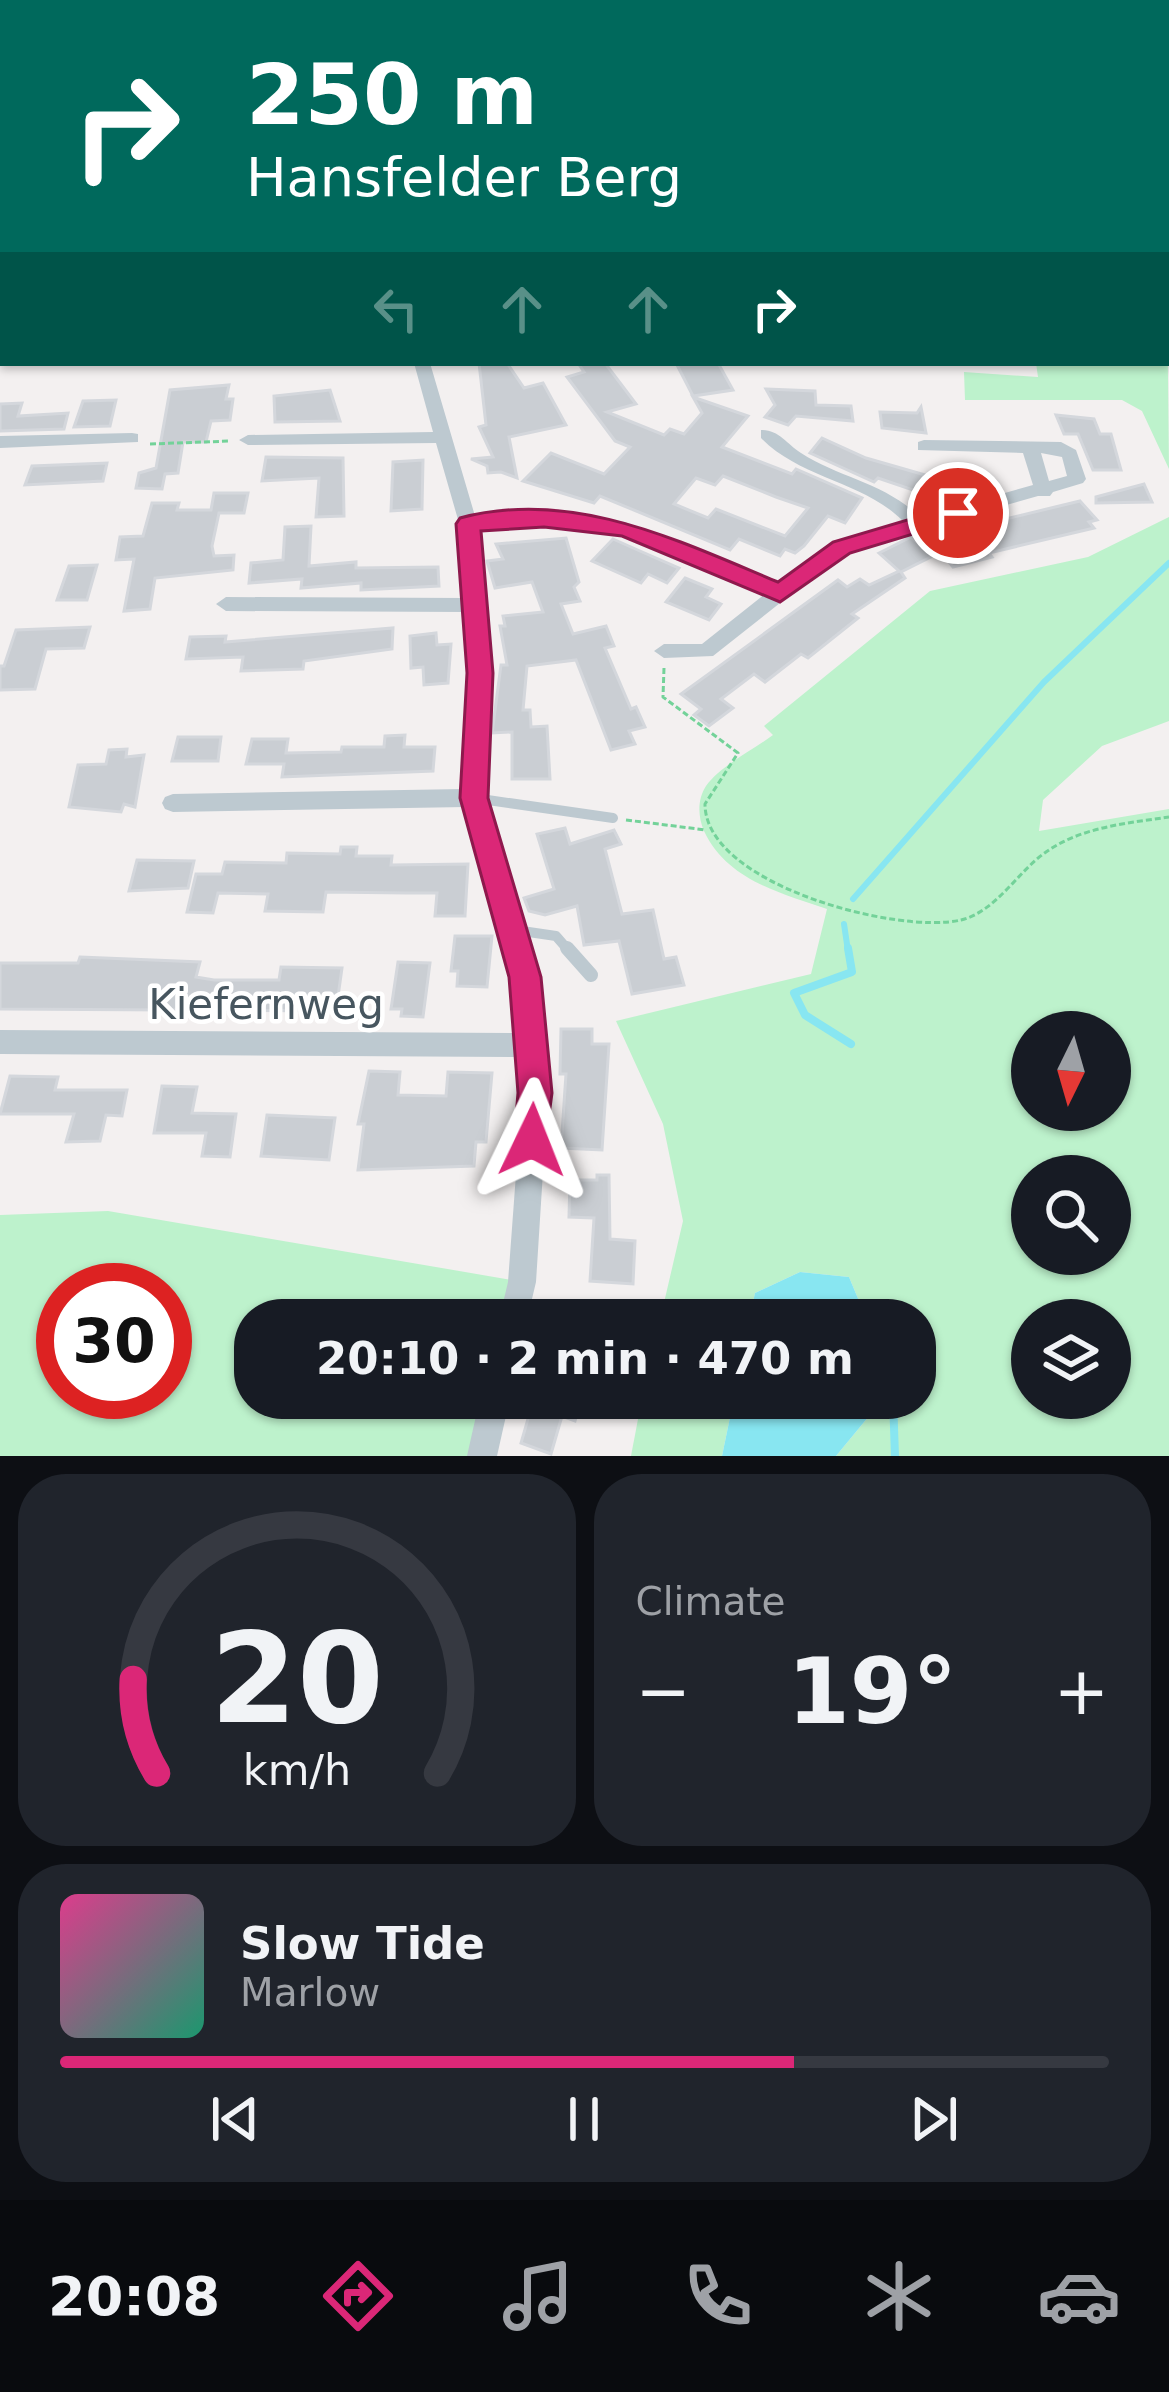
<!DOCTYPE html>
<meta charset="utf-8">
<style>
body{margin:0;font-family:"DejaVu Sans",sans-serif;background:#20242c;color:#f1f3f6;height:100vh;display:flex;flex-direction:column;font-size:45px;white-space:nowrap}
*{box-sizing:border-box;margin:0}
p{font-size:39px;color:#9ea1a6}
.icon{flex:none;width:66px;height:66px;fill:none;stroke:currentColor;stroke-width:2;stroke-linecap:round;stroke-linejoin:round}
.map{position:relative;height:1456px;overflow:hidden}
.details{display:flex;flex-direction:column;gap:18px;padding:18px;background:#0d0f14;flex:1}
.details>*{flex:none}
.guide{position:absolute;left:0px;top:0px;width:1170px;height:366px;box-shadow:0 3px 9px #0004;background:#00695c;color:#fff;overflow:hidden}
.needle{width:78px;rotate:185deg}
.tools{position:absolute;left:1011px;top:1011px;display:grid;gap:24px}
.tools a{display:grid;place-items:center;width:120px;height:120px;border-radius:50%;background:#171b24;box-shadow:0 3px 9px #0004;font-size:60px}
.speed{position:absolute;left:36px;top:1263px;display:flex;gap:24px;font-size:60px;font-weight:700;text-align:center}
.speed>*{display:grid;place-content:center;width:156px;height:156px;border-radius:50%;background:#171b24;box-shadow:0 3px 9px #0004;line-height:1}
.speed .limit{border:18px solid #d22;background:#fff;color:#111}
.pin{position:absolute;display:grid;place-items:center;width:102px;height:102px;color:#fff;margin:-51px;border:6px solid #fff;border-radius:50%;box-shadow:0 3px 12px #0007}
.me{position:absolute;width:132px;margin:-66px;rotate:2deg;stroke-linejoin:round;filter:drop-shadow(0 0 9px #0008)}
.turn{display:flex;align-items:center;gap:42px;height:252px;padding:0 48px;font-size:54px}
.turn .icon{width:156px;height:156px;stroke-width:2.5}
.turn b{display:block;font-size:84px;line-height:102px}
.lanes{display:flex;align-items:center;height:114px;padding:0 48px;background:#0003;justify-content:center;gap:60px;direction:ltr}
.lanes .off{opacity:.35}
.big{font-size:90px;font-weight:800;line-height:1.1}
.details .tile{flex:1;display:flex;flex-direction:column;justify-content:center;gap:18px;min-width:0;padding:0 42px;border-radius:48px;background:#20242c}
.details .dial{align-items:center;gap:0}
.dial svg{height:312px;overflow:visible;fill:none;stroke:#363941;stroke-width:7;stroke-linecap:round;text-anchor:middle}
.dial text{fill:#f1f3f6;stroke:none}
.song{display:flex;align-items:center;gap:36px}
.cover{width:144px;height:144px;border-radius:18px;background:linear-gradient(135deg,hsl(330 70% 55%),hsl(160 70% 35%))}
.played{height:12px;border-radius:6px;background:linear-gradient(90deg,#db2777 70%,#363941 70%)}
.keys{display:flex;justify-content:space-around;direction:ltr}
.heat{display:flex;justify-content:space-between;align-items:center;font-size:66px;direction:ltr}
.details .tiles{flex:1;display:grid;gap:18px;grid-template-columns:1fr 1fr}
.tile:last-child{grid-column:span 2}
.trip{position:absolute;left:234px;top:1299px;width:702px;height:120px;border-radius:48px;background:#171b24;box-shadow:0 3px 9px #0004;font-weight:800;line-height:120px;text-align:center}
.menu{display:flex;height:192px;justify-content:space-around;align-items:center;background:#090b0e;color:#9ea1a6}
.menu .icon{width:84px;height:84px}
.menu .selected{color:#db2777}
.menu b{font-size:54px;color:#f1f3f6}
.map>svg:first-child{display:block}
.green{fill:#bdf2cc;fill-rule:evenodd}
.water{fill:#88e6f1}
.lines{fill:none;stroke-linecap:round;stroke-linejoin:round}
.stream-far1{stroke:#88e6f1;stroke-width:6}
.stream{stroke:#88e6f1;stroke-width:8}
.building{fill:#caced3;stroke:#d4d7dc;stroke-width:3;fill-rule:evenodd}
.path{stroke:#73d299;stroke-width:3;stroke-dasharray:6 3;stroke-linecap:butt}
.lane-far1{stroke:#bdc9d0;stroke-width:10}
.lane{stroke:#bdc9d0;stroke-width:14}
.street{fill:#bdc9d0;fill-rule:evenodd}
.primary{fill:#afc3d0;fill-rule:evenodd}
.route{fill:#db2777;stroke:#8e194d;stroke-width:3}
.labels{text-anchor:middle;stroke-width:9;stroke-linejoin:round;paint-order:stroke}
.street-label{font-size:42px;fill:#47565f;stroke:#fff}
</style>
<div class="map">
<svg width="1169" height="1456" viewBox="0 0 1169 1456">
<rect width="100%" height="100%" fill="#f3f0f0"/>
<g class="green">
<polygon points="347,0 1169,0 1169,35 1167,3 344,3"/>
<polygon points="1167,287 1169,469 1142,411 1122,400 965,400 964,372 1038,377 1036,363 1167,363"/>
<path d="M1169,517V721L1102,746L1043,800L1039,831L1169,809V1456H836L884,1398H915V1320H867L849,1277L800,1272L755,1293L749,1320H660L683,1221L663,1124L616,1021L811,974L827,909C780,893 727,880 704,831C698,817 697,800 706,786C720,766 753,750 773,735L764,726L930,591L1088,557ZM1032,1032H1110V1110H1032ZM1032,1176H1110V1254H1032ZM1032,1320H1110V1398H1032Z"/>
<path d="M108,1211L512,1280L503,1320H255V1398H485L471,1456H0V1215ZM63,1290H165V1392H63Z"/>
<polygon points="642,1398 734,1398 722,1456 631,1456"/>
</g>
<g class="water">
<polygon points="800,1272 849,1277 867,1320 749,1320 755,1293"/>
<polygon points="734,1398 884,1398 836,1456 722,1456"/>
</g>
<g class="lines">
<g class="stream-far1">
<polyline points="853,899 1044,682 1169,563"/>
<polyline points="844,924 848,951"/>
</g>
<g class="stream">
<polyline points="848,948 852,972 794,993 805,1015 851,1044"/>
<polyline points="893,1398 895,1456"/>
</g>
</g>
<g class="building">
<polygon points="479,363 507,363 524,388 543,383 566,425 509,437 517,478 501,472 488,473 487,466 471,459 493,457 479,427 486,425"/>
<path d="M578,363H605L636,404L607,412L664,435L670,429L684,434L702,413L693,397L748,416L722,447L792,474L796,469L862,498L845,523L828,516L804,546L795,553L785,549L780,556L739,539L730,550L600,496L594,503L523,481L551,453L604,474L630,447L615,441L567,377L584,372ZM723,476L776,497L808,508L785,536L716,509L708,518L674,504L696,478L715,485Z"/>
<polygon points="676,363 718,363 733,390 693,396"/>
<polygon points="229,385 226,399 233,399 230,420 211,421 206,442 183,442 178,473 165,474 162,489 136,488 139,473 156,468 170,390"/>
<polygon points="766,389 815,391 816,405 851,406 853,421 796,416 788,425 765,417 775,405"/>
<polygon points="330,390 340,421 275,422 274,396"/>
<polygon points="116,400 110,426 74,427 83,401"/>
<polygon points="22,403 18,416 68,413 64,429 0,431 0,404"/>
<polygon points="921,407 926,433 882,428 880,412 917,413"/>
<polygon points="1056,415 1094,419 1100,434 1111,434 1121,470 1093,470 1078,434 1064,434"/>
<polygon points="822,438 866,458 953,483 945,501 878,478 874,482 810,453"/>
<polygon points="266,457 343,458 344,516 316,517 319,478 262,481"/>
<polygon points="423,460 422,509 391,511 393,462"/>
<polygon points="107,463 103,481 25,485 32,466"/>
<polygon points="1144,484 1152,502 1096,503 1096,497"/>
<polygon points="214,493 248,493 244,513 219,513 212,546 214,556 234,555 233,570 155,578 150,609 124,611 134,559 116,560 120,537 143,536 152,503 179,503 177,510 211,510"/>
<polygon points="1080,501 1097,520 1089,522 1094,528 989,553 992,557 953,567 941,552 901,572 905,578 852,614 858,618 808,658 801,654 765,682 754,674 721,699 733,708 709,726 694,715 701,709 681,694 838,580 847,587 860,579 869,585 899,571 879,553 911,537 917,542 960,532 967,542 1002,533 993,522"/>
<polygon points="311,526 309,566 356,562 356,568 438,567 439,586 361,590 361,583 301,588 302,579 249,583 251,563 283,560 285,527"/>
<polygon points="566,538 579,582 574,587 580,601 561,604 573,634 606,626 614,646 605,648 631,709 636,707 645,727 629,731 635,744 611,750 576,660 527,666 523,710 530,710 531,727 547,726 550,779 512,779 512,732 492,733 501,665 507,665 500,626 505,626 503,616 543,612 532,582 495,588 487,561 503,559 496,544"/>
<polygon points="613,539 640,551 679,568 667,583 648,574 641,583 592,561"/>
<polygon points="97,565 87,600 57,600 69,566"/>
<polygon points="685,578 712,589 706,597 721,604 709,620 666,602"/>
<polygon points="90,627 84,648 46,649 35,689 0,690 0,666 4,666 16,630"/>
<polygon points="393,628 392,649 304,661 303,669 241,671 243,657 186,659 190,637 226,636 225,642"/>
<polygon points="436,633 437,645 451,644 448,683 424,685 423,667 411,668 410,636"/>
<polygon points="405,735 404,747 435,747 433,771 282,777 284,764 246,764 252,739 288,739 286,753 341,752 342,747 384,747 385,736"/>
<polygon points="178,737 221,737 218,761 172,761"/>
<polygon points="127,749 126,757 144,755 135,807 124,804 121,812 69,807 78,765 106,764 109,750"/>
<polygon points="565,828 570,844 614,830 621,844 605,849 622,914 653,910 664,959 676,957 684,985 632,994 619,941 584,945 577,906 545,915 529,911 524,898 554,889 537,834"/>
<polygon points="341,847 357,847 356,856 392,856 391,865 468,864 465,916 435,916 437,893 407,893 326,892 323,912 265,911 268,894 218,893 213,913 187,912 196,874 222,874 225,862 286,863 287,853 340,854"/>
<polygon points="137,860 194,861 188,888 129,891"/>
<polygon points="455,936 492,936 487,987 457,986 458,971 451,971"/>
<polygon points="80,957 200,962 196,977 214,980 279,980 281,967 342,968 336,1011 0,1009 0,963 78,963"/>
<polygon points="398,962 430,963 423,1017 401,1016 402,1009 391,1009"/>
<polygon points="561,1029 592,1029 592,1044 609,1044 602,1150 561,1148 566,1074 560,1074"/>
<polygon points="369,1071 400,1072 398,1095 446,1096 448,1072 492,1073 486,1142 476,1142 474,1166 358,1170 364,1124 358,1124"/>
<polygon points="10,1076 58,1077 55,1090 127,1090 122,1116 106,1115 100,1141 66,1142 74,1114 0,1114"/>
<polygon points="162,1086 197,1087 192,1113 236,1114 230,1157 202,1156 206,1133 154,1133"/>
<polygon points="267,1115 335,1118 329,1160 261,1156"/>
<polygon points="597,1175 609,1175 610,1239 635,1241 633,1284 590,1281 594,1218 569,1217 570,1180 597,1180"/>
<polygon points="534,1398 581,1398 575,1421 562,1416 551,1454 521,1443"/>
</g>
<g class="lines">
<g class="path">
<polyline points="150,444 230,441"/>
<path d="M664,668L663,697L738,753L705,804C705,884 897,935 961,920C997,911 1017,872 1046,852C1081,827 1128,823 1169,817"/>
<polyline points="626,820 706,830"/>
</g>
<g class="lane-far1">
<polyline points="474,798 613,818"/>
<polyline points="515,930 556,936 569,951"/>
</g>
<polyline class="lane" points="567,948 591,975"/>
<g class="street">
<path d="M414,363H430L475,516L544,513L625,522L778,584C820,551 851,536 903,521C863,481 801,479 761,438V430C778,429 787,444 801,453C840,478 885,483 920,517L1033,485L1023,453L918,450V442L924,440L1061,442L1076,450L1086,479L1083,483L1053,492L1050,496H1038L868,544L828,565L713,656L664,658L654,651L664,644H702L765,594L622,534L544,525L478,529L490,673L485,798L537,977L548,1093L536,1282L527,1320H499L508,1282L522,1093L519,1057L0,1054V1030L517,1033L513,977L466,807L173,812L165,809L162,803L165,797L173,794L464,789L470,673L465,612L226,611L216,604L226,597L464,598L459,523L436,443L248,445L239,440L248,435L433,432ZM1041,453L1062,457L1067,476L1049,481Z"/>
<polygon points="132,433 138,434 138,442 0,448 0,436"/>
<polygon points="480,1398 510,1398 497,1456 467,1456"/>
</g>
<g class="primary">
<rect x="1167" y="269" width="2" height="14"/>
<rect x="0" y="345" width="3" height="16"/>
</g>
</g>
<path class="route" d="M958,505L970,513L966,518L850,553L780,602L622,536L544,527L481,531L493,673L488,798L541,977L552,1093L544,1152L532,1157L519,1152L514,1140L518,1093L509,977L460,798L467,673L456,524L460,518C572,488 677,540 778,582L833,542Z"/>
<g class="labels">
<g class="street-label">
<text x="266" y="1019">Kiefernweg</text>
</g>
</g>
</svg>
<div class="tools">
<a><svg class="needle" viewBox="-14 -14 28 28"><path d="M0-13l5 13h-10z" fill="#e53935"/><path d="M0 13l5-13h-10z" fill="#9ea1a6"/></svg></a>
<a><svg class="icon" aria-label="search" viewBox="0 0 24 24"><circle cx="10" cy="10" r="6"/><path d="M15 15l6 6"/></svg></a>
<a><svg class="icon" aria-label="layers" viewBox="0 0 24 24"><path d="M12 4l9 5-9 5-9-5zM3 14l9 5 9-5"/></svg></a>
</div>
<div class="speed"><div class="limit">30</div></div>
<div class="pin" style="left:958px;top:513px;background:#d93025"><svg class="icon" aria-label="arrive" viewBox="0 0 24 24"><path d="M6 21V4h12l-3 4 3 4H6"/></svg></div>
<svg class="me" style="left:532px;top:1140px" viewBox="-20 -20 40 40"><path d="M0-17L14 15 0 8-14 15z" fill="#db2777" stroke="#fff" stroke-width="4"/></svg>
<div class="trip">20:10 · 2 min · 470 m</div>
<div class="guide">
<div class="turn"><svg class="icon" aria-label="right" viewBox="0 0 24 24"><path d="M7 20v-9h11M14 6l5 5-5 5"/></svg><div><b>250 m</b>Hansfelder Berg</div></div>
<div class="lanes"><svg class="icon off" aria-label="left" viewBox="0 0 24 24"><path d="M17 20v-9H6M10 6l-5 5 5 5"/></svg><svg class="icon off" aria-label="ahead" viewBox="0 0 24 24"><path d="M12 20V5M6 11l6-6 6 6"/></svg><svg class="icon off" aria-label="ahead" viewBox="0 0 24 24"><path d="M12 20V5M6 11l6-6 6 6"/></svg><svg class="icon" aria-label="right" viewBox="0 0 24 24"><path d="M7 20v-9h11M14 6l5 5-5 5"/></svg></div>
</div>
</div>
<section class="details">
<div class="tiles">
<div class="tile dial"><svg viewBox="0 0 100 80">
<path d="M14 69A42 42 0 1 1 86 69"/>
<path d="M14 69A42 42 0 0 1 8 45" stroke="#db2777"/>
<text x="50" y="56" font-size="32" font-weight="700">20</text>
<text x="50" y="72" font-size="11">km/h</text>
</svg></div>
<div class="tile"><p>Climate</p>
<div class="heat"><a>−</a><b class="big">19°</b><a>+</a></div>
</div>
<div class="tile">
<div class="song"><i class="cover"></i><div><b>Slow Tide</b><p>Marlow</p></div></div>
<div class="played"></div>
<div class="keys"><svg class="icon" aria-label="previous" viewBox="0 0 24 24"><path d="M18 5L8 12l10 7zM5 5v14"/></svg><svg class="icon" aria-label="pause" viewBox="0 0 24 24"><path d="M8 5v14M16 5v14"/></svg><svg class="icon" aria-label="next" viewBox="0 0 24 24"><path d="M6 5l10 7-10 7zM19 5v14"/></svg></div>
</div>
</div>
</section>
<nav class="menu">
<b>20:08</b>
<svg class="icon selected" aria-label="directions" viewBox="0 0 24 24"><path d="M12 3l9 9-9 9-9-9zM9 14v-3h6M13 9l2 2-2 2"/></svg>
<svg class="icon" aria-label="music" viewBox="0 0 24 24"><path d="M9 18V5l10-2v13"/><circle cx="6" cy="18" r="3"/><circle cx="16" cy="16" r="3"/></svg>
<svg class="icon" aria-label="phone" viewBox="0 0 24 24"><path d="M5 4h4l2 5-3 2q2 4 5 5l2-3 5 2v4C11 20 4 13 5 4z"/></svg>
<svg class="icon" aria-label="climate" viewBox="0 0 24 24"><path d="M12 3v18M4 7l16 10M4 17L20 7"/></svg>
<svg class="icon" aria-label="car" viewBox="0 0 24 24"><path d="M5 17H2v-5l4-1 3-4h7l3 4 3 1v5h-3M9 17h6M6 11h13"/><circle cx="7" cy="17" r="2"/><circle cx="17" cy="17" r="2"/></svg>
</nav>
